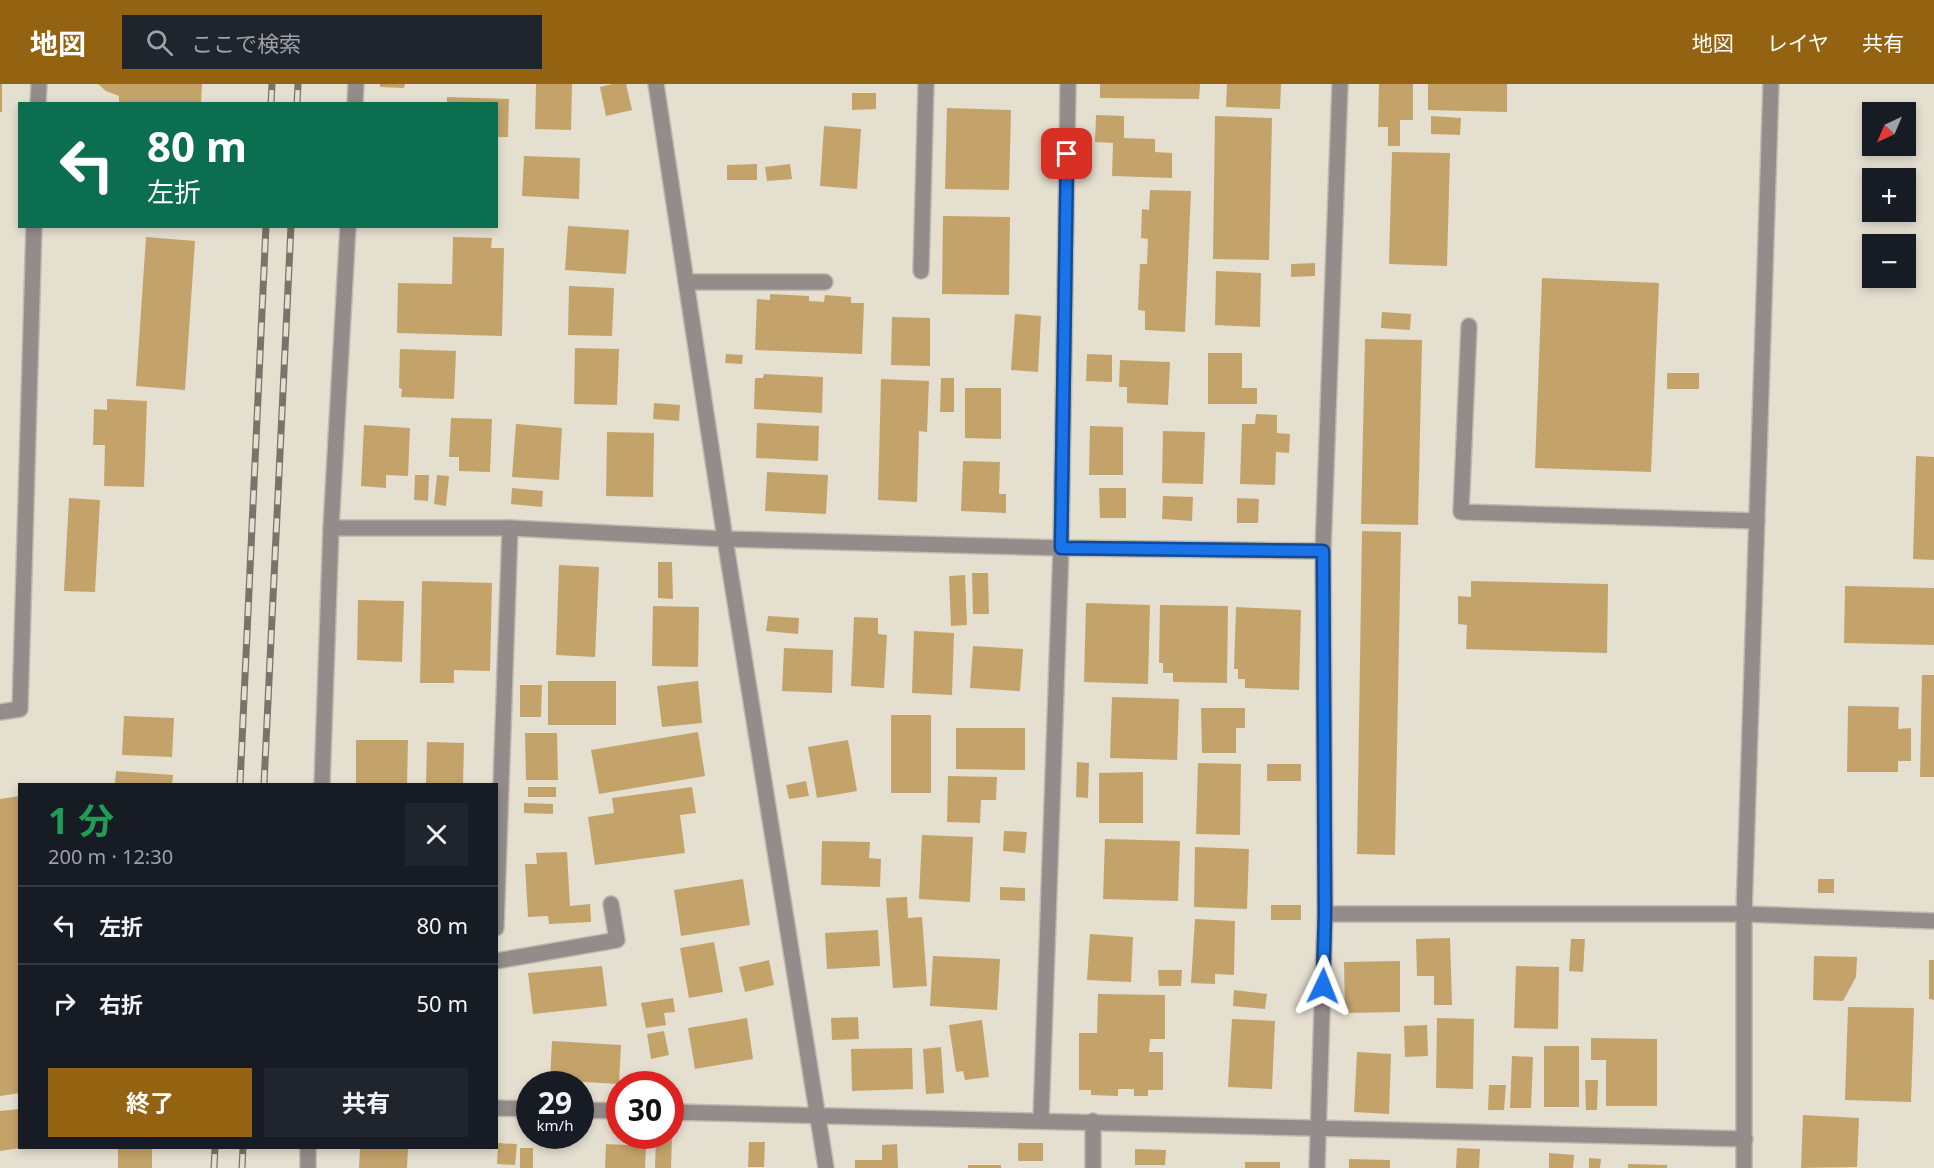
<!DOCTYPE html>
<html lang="ja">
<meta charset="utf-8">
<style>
body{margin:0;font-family:"Noto Sans","Noto Sans JP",sans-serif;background:#20242c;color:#f1f3f6;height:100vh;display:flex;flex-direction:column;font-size:22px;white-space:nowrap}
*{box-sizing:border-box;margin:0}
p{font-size:20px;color:#9ea1a6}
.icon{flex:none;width:33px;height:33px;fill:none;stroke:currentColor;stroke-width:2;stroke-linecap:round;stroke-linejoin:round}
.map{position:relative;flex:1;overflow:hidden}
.sheet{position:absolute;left:18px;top:699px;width:480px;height:366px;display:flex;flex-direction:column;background:#171b24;border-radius:0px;box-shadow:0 3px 9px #0003}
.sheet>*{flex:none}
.top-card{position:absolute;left:18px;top:18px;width:480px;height:126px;border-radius:0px;box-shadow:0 3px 9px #0003;background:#0b6e4f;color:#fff;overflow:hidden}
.needle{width:39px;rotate:224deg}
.buttons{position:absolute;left:1862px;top:18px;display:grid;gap:12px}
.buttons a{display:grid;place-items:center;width:54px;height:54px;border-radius:0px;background:#171b24;box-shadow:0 3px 9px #0003;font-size:30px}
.speed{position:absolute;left:516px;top:987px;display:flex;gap:12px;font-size:30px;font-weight:700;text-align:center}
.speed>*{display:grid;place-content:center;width:78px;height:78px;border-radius:50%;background:#171b24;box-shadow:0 3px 9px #0003;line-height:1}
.speed small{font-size:15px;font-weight:400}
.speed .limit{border:9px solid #d22;background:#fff;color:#111}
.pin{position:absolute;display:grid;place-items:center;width:51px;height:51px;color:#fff;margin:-26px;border-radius:12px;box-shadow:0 3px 9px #0006}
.me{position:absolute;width:66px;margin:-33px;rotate:2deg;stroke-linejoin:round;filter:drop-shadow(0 0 4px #0008)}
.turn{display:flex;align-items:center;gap:21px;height:126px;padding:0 30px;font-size:27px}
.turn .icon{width:78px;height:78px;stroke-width:2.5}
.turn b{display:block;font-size:42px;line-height:51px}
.round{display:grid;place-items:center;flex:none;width:63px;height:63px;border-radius:0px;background:#20242c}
.summary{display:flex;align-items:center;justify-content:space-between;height:102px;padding:0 30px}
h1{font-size:36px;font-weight:700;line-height:45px;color:#1e9e55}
.action{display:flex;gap:12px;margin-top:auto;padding:12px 30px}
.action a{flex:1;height:69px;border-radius:0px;background:#936311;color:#fff;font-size:24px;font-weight:700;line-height:69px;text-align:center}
.action a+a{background:#20242c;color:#f1f3f6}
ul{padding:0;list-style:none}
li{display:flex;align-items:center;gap:18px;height:78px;padding:0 30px;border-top:2px solid #363941}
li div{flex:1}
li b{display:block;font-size:22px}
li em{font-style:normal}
header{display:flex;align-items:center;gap:36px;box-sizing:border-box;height:84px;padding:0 30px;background:#936311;color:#fff}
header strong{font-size:28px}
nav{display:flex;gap:33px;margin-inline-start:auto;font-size:21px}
.search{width:420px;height:54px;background:#20242c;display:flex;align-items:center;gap:15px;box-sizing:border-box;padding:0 21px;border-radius:0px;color:#9ea1a6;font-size:22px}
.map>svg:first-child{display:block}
</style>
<header>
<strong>地図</strong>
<div class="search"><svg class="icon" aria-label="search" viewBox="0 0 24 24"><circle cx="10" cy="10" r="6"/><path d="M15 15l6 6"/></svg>ここで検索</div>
<nav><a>地図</a><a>レイヤ</a><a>共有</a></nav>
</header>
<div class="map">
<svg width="1934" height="1084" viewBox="0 0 1934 1084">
<rect width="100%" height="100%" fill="#e5dfd0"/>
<!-- building -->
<g fill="#c4a36b">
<rect x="0" y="0" width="2" height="28"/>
<polygon points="98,0 202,0 201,20 119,20 119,12 106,7"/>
<polygon points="380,0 405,0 404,4 380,3"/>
<polygon points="536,0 572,0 571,46 535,45"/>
<polygon points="612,0 626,0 632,26 606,32 600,3"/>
<polygon points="1100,0 1200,0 1199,15 1100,14"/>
<polygon points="1227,0 1281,0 1280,25 1226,23"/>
<polygon points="1379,0 1413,0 1413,36 1400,36 1400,62 1388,62 1388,43 1378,43"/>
<polygon points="1428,0 1507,0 1507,28 1428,26"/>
<polygon points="852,9 876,9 876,25 852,26"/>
<polygon points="447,13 509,15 508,53 496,53 496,20 447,20"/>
<polygon points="947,24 1011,26 1009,106 945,105"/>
<polygon points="1096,31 1124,32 1124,54 1155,55 1155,68 1172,69 1172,94 1112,92 1113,59 1095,58"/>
<polygon points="1215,32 1272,34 1269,176 1213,175"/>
<polygon points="1431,32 1461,34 1460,51 1431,50"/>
<polygon points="824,42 861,45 857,105 820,102"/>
<polygon points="1392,68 1450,69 1447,182 1389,180"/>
<polygon points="524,72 580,74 579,115 522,112"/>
<polygon points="757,80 757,96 727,96 727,81"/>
<polygon points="790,80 792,95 767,97 765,83"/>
<polygon points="1150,106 1191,107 1185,248 1145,246 1145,227 1138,226 1140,180 1147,180 1148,155 1141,154 1142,125 1149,126"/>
<polygon points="943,132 1010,133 1009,211 942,210"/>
<polygon points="568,142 629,146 626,190 565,186"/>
<polygon points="146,153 195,157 185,306 136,302"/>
<polygon points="453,153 492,154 491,164 504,164 502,252 397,249 398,199 452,200"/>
<polygon points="1315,179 1315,192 1291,193 1291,180"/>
<polygon points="1216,187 1261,189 1260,243 1215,241"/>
<polygon points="1542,194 1659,199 1651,388 1535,384"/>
<polygon points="569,202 614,204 612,252 568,251"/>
<polygon points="770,210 809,212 809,217 824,218 825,211 851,213 851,219 864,219 862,270 755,266 757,215 770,216"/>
<polygon points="1382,228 1411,230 1410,246 1381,244"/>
<polygon points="1015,230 1041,232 1038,288 1011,286"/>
<polygon points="892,233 930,234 930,282 891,281"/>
<polygon points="1365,255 1422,256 1418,441 1361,440"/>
<polygon points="575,264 619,265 617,321 574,320"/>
<polygon points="400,265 456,267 454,315 401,313 402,305 399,304"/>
<polygon points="1208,269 1242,269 1242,304 1257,304 1257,320 1208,320"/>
<polygon points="726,270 743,271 742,280 725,279"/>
<polygon points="1087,270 1112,271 1112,298 1086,297"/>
<polygon points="1120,276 1170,278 1168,321 1127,319 1127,303 1119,303"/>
<rect x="1667" y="289" width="32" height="16"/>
<polygon points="764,290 823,293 822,329 754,325 755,294 763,294"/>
<polygon points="941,294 954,294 954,328 940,328"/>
<polygon points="881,295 929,297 927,348 919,347 917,418 878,416"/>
<polygon points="965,304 1001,304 1001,355 965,354"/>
<polygon points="107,315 147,317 144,403 104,402 105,361 93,361 94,325 107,326"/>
<polygon points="654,319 680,321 679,337 653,335"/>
<polygon points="1256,330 1277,331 1277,349 1290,350 1289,369 1276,368 1275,401 1240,400 1242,340 1255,340"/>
<polygon points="451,334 492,335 490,388 459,387 459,373 449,373"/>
<polygon points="757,339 819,342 818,377 756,374"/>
<polygon points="516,340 562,344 559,396 512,393"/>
<polygon points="364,341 410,344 408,392 386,391 386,404 361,402"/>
<polygon points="1090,342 1123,343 1123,391 1089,391"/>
<polygon points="1163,347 1205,348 1203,400 1162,399"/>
<polygon points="607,348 654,349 653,413 606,412"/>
<polygon points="1916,372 1934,373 1934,476 1913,475"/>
<polygon points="963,377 1000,378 999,410 1006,410 1006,429 961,427"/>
<polygon points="767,388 828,391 826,430 765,427"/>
<polygon points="415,391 429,391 428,417 414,416"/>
<polygon points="437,391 449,392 446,422 434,420"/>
<polygon points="512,404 543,407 542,423 511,420"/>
<polygon points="1099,404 1126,404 1126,434 1100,434"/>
<polygon points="1163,412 1193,413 1192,437 1162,435"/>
<polygon points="69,414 100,416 95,508 64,507"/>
<polygon points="1237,414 1259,415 1258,439 1237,439"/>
<polygon points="1362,447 1401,448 1395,771 1357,770"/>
<polygon points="658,478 672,478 673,515 658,514"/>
<polygon points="559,481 599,483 595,573 556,571"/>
<polygon points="972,489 988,489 989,530 973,530"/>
<polygon points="965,491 967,541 951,542 949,492"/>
<polygon points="422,497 492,499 490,587 454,586 454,599 420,599"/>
<polygon points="1471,497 1608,500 1607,569 1466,565 1467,541 1458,540 1458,512 1471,513"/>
<polygon points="1845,502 1934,504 1934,561 1844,559"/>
<polygon points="358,516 404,517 402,578 357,576"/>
<polygon points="1086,519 1150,521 1148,600 1084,598"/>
<polygon points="1160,521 1228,522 1227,599 1173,598 1173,589 1163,589 1163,579 1159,579"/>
<polygon points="653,522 699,523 698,583 652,582"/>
<polygon points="1236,523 1301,526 1299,606 1245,604 1245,595 1238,595 1238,585 1234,585"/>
<polygon points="768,532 799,534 798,550 766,547"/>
<polygon points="854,533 878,534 878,550 887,551 884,604 851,602"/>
<polygon points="914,547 954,549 952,611 912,609"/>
<polygon points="973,562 1023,565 1020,607 970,604"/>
<polygon points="784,564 833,566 832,609 782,607"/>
<polygon points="1922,591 1934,591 1934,693 1920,693"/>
<rect x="548" y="597" width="68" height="44"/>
<polygon points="698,597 702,639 662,643 657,602"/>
<polygon points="520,601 542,601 541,633 520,633"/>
<polygon points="1112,613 1179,615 1177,676 1110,674"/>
<polygon points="1848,622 1899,623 1898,645 1911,644 1911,677 1898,677 1898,688 1847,688"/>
<polygon points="1201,624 1245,624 1245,644 1236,644 1236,669 1202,669"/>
<rect x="891" y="631" width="40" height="78"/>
<polygon points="124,632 174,634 172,673 122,671"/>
<polygon points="956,644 1025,644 1025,686 956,685"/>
<polygon points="698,648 705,692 599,710 591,666"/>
<polygon points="525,649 557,649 558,696 526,696"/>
<polygon points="356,656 408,656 407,700 356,700"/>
<polygon points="848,656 857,707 817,714 808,663"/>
<polygon points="427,658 464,659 463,700 426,700"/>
<polygon points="1077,678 1089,679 1088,714 1076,713"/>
<polygon points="1198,679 1241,680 1240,751 1196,750"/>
<rect x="1267" y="680" width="34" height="17"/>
<polygon points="116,687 173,691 172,700 115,700"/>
<polygon points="1143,688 1143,739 1099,739 1099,689"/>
<polygon points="948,692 997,693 996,716 981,716 980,739 947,738"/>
<polygon points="806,697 809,712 789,715 786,701"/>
<rect x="528" y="703" width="28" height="10"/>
<polygon points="692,703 696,729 680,731 685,769 595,781 588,733 614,729 612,714"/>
<polygon points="20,712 20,1009 0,1012 0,715"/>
<polygon points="524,719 553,720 553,730 524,729"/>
<polygon points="1004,747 1027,748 1025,769 1003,767"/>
<polygon points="922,751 973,753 970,818 919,815"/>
<polygon points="1105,755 1180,757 1178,817 1103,815"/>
<polygon points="822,757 870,758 869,774 881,775 880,803 821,801"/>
<polygon points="1195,763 1249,765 1247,825 1194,823"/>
<polygon points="567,768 570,822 590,820 591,838 549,840 548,832 528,833 525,780 537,780 536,769"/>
<polygon points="743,795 750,841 681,852 674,806"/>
<rect x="1818" y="795" width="16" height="14"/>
<polygon points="1000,803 1025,804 1025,817 1000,816"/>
<polygon points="907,813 908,834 922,833 927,902 893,904 886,814"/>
<rect x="1271" y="821" width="30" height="15"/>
<polygon points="1195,835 1235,837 1234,891 1215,890 1215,900 1191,899"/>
<polygon points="878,846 880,882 827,885 825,849"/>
<polygon points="1090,850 1133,853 1131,898 1087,896"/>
<polygon points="1450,854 1452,921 1434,921 1434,892 1417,892 1416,855"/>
<polygon points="1571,855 1585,855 1583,888 1569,887"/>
<polygon points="714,858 723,908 689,914 680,864"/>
<polygon points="933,872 1000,875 997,926 930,922"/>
<polygon points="1814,872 1857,873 1856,893 1843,917 1813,916"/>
<polygon points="769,876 774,901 745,908 739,883"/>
<polygon points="1929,876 1934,876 1934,916 1929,915"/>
<polygon points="1400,877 1400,928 1345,929 1344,878"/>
<polygon points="602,882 607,922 533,930 528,889"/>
<polygon points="1516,882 1559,883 1558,945 1514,944"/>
<polygon points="1158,886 1182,886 1181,902 1159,902"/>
<polygon points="1234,906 1267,910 1265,925 1233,922"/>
<polygon points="1098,910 1165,911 1165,955 1150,955 1149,968 1163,968 1163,1006 1148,1006 1148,1012 1134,1012 1134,1005 1118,1005 1118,1012 1091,1011 1091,1006 1079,1006 1079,949 1097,949"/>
<polygon points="673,914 675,928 664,929 666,941 646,944 641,919"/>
<polygon points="1848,923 1914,924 1911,1018 1845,1016"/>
<polygon points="858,933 859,955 832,956 831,934"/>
<polygon points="747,934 753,975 695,985 688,944"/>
<polygon points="1437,934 1474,935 1473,1005 1436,1004"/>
<polygon points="1232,935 1275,937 1272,1005 1228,1003"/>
<polygon points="982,936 989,993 965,996 963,987 956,988 949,941"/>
<polygon points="1427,941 1428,972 1405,973 1404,942"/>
<polygon points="664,947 669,971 651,975 647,950"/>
<polygon points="1591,954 1657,955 1657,1022 1606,1022 1606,976 1591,976"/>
<polygon points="552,957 621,961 619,1000 550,996"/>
<rect x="1544" y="962" width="35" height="61"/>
<polygon points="941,963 944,1009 926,1010 923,965"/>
<polygon points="912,964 913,1005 852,1007 851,965"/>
<polygon points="1357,968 1391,970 1389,1030 1354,1028"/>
<polygon points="1512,972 1533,973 1531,1024 1510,1024"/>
<polygon points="1585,996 1598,996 1597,1026 1586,1026"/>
<polygon points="1489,1001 1506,1001 1504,1026 1488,1026"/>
<polygon points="20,1025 20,1064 0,1067 0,1027"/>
<polygon points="1803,1031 1859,1034 1857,1083 1801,1084"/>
<polygon points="656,1052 672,1052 671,1084 655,1084"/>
<polygon points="749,1058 765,1058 764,1083 748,1083"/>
<polygon points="498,1059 517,1060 515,1081 497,1080"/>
<rect x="1018" y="1059" width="25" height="18"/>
<polygon points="606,1060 646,1062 645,1084 605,1084"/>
<polygon points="897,1060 898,1084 855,1084 855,1076 882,1076 882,1061"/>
<rect x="118" y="1064" width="34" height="20"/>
<polygon points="360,1064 408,1064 407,1084 359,1084"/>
<rect x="520" y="1064" width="13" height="20"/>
<polygon points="1457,1064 1480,1065 1479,1084 1456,1084"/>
<polygon points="1135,1065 1166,1066 1165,1081 1135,1081"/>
<polygon points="1549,1069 1574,1071 1573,1084 1549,1084"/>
<polygon points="1589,1074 1601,1075 1600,1084 1589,1084"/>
<polygon points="1349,1075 1390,1076 1390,1084 1349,1084"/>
<rect x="1245" y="1078" width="35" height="6"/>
<polygon points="1628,1080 1667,1081 1667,1084 1628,1084"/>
<rect x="968" y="1081" width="33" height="3"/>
</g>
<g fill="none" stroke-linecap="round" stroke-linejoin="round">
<defs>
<g id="service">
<polyline points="921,187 926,0"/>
<polyline points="686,198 825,198"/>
<polyline points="1469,242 1461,428 1757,437"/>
<polyline points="496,877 617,856 611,820"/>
<polyline points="1093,1037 1093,1084"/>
</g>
<g id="minor">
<polyline points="38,20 39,0"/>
<polyline points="355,20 356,0"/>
<polyline points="331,444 510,444 725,455 1061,464 1323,467"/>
<polyline points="0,628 20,625 34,142"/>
<polyline points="322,700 331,444 348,142"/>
<polyline points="1325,830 1744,830 1934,837"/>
<polyline points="496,844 510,444"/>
<polyline points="496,1024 530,1025"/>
<polyline points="580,1026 620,1027"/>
<polyline points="670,1028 1745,1055"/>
<polyline points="1041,1035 1061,464 1068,0"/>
<polyline points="308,1084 308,1064"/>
<polyline points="1317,1084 1325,830 1323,467 1340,0"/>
</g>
<g id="tertiary">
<polyline points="656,0 725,455 826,1084"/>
<polyline points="1744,1084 1744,830 1771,0"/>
</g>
</defs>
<!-- service casing -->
<use href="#service" stroke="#c0bbae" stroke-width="18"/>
<!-- minor casing -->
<use href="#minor" stroke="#c0bbae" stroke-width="18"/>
<!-- tertiary casing -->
<use href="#tertiary" stroke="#c0bbae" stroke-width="18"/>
<!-- service -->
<use href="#service" stroke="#938c8a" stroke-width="15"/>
<!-- minor -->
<use href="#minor" stroke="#938c8a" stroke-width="15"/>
<!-- tertiary -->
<use href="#tertiary" stroke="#938c8a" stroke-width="15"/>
<defs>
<g id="rail">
<polyline points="271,20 272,0"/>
<polyline points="297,20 298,0"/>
<polyline points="240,700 266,142"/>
<polyline points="264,700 291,142"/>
<polyline points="214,1084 215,1064"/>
<polyline points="242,1084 243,1064"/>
</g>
</defs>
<!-- rail casing -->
<use href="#rail" stroke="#78746a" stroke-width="7"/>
<!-- rail -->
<use href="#rail" stroke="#e5dfd0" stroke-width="4.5" stroke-dasharray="14" stroke-linecap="butt"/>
</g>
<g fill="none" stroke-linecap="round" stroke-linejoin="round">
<defs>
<polyline id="route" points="1067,70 1061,464 1323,467 1325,830 1323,902"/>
</defs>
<!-- route casing -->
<use href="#route" stroke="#114b97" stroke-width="15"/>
<!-- route -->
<use href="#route" stroke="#1a73e8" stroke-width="10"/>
</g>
</svg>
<div class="buttons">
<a><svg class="needle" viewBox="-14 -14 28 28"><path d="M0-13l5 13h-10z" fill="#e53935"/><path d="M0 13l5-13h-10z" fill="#9ea1a6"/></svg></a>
<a>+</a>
<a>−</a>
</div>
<div class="speed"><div>29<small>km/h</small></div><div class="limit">30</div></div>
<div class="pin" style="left:1067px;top:70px;background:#d93025"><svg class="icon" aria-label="arrive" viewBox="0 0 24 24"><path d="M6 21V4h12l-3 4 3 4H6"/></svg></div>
<svg class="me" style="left:1323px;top:902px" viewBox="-20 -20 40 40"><path d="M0-17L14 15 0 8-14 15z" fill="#1a73e8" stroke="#fff" stroke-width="4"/></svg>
<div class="top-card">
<div class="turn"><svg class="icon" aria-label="left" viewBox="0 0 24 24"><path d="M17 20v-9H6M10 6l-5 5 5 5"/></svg><div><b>80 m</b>左折</div></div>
</div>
<section class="sheet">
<div class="summary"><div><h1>1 分</h1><p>200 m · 12:30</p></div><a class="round"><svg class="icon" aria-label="close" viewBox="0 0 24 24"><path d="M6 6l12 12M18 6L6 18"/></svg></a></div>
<ul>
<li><svg class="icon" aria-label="left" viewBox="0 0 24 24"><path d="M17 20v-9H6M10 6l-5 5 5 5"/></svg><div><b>左折</b></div><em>80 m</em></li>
<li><svg class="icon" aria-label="right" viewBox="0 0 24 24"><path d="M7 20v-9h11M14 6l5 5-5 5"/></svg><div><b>右折</b></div><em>50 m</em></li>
</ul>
<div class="action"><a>終了</a><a>共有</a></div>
</section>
</div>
